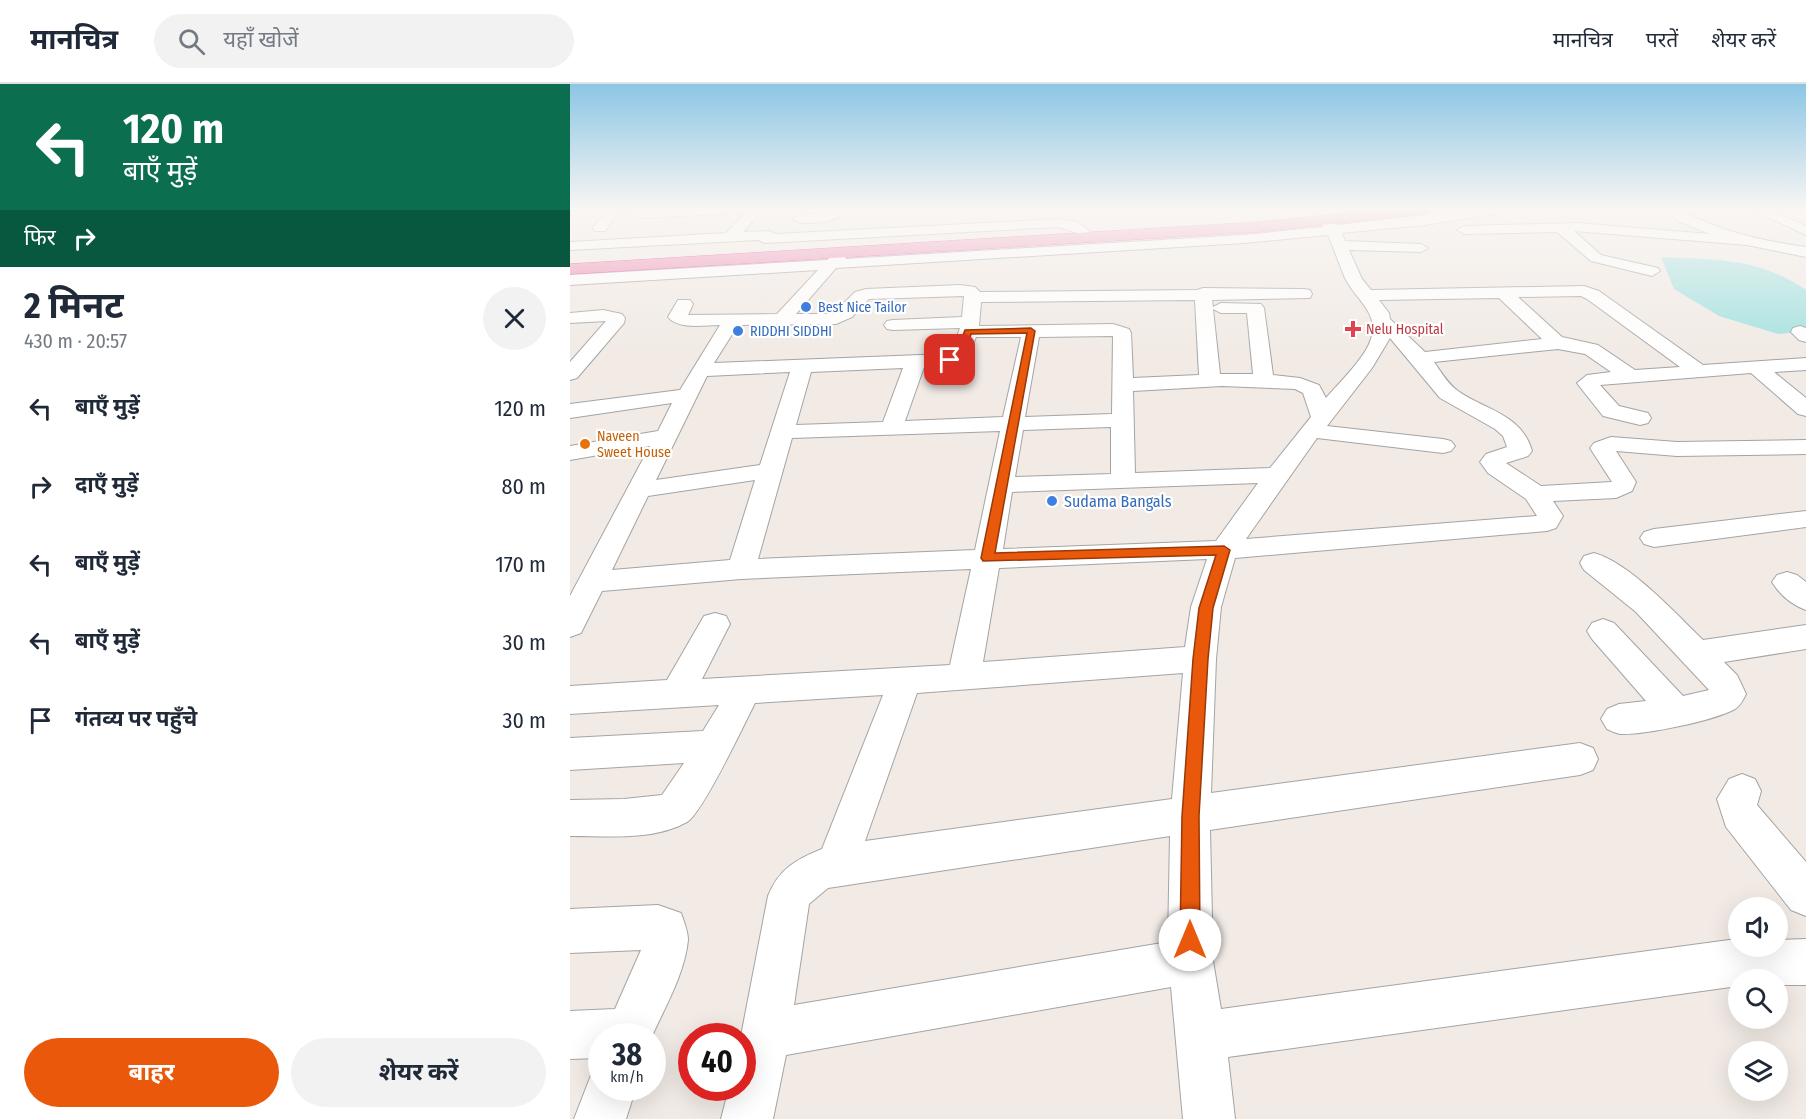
<!DOCTYPE html>
<html lang="hi">
<meta charset="utf-8">
<style>
body{margin:0;font-family:"Fira Sans Condensed","Noto Sans Devanagari",sans-serif;background:#f2f2f3;color:#1f2937;height:100vh;display:flex;flex-direction:column;font-size:22px;white-space:nowrap}
*{box-sizing:border-box;margin:0}
p{font-size:20px;color:#747a83}
.icon{flex:none;width:33px;height:33px;fill:none;stroke:currentColor;stroke-width:2;stroke-linecap:round;stroke-linejoin:round}
.map{position:relative;flex:1;overflow:hidden}
.sheet{display:flex;flex-direction:column;background:#fff;width:570px}
.sheet>*{flex:none}
.top-card{background:#0b6e4f;color:#fff;overflow:hidden}
.fabs{position:absolute;left:1158px;top:813px;display:grid;gap:12px}
.fabs a{display:grid;place-items:center;width:60px;height:60px;border-radius:50%;background:#fff;box-shadow:0 6px 24px #0002;font-size:30px}
.speed{position:absolute;left:18px;top:939px;display:flex;gap:12px;font-size:30px;font-weight:700;text-align:center}
.speed>*{display:grid;place-content:center;width:78px;height:78px;border-radius:50%;background:#fff;box-shadow:0 6px 24px #0002;line-height:1}
.speed small{font-size:15px;font-weight:400}
.speed .limit{border:9px solid #d22;background:#fff;color:#111}
.pin{position:absolute;display:grid;place-items:center;width:51px;height:51px;color:#fff;margin:-26px;border-radius:12px;box-shadow:0 3px 9px #0006}
.me{position:absolute;width:66px;margin:-33px;rotate:0deg;stroke-linejoin:round;filter:drop-shadow(0 0 4px #0008)}
.turn{display:flex;align-items:center;gap:21px;height:126px;padding:0 24px;font-size:27px}
.turn .icon{width:78px;height:78px;stroke-width:2.5}
.turn b{display:block;font-size:42px;line-height:51px}
.then{display:flex;align-items:center;height:57px;padding:0 24px;background:#0003;gap:12px;font-size:22px}
.round{display:grid;place-items:center;flex:none;width:63px;height:63px;border-radius:32px;background:#f2f2f3}
.summary{display:flex;align-items:center;justify-content:space-between;height:102px;padding:0 24px}
h1{font-size:36px;font-weight:700;line-height:45px}
.action{display:flex;gap:12px;margin-top:auto;padding:12px 24px}
.action a{flex:1;height:69px;border-radius:36px;background:#ea580c;color:#fff;font-size:24px;font-weight:700;line-height:69px;text-align:center}
.action a+a{background:#f2f2f3;color:#1f2937}
ul{padding:0;list-style:none}
li{display:flex;align-items:center;gap:18px;height:78px;padding:0 24px}
li div{flex:1}
li b{display:block;font-size:22px}
li em{font-style:normal}
header{display:flex;align-items:center;gap:36px;box-sizing:border-box;height:84px;padding:0 30px;background:#fff;border-bottom:2px solid #e0e1e3}
header strong{font-size:28px}
nav{display:flex;gap:33px;margin-inline-start:auto;font-size:21px}
.search{width:420px;height:54px;background:#f2f2f3;display:flex;align-items:center;gap:15px;box-sizing:border-box;padding:0 21px;border-radius:33px;color:#747a83;font-size:22px}
main{display:flex;flex:1;min-height:0}
.map>svg:first-child{display:block}
</style>
<header>
<strong>मानचित्र</strong>
<div class="search"><svg class="icon" aria-label="search" viewBox="0 0 24 24"><circle cx="10" cy="10" r="6"/><path d="M15 15l6 6"/></svg>यहाँ खोजें</div>
<nav><a>मानचित्र</a><a>परतें</a><a>शेयर करें</a></nav>
</header>
<main>
<section class="sheet">
<div class="top-card">
<div class="turn"><svg class="icon" aria-label="left" viewBox="0 0 24 24"><path d="M17 20v-9H6M10 6l-5 5 5 5"/></svg><div><b>120 m</b>बाएँ मुड़ें</div></div>
<div class="then">फिर<svg class="icon" aria-label="right" viewBox="0 0 24 24"><path d="M7 20v-9h11M14 6l5 5-5 5"/></svg></div>
</div>
<div class="summary"><div><h1>2 मिनट</h1><p>430 m · 20:57</p></div><a class="round"><svg class="icon" aria-label="close" viewBox="0 0 24 24"><path d="M6 6l12 12M18 6L6 18"/></svg></a></div>
<ul>
<li><svg class="icon" aria-label="left" viewBox="0 0 24 24"><path d="M17 20v-9H6M10 6l-5 5 5 5"/></svg><div><b>बाएँ मुड़ें</b></div><em>120 m</em></li>
<li><svg class="icon" aria-label="right" viewBox="0 0 24 24"><path d="M7 20v-9h11M14 6l5 5-5 5"/></svg><div><b>दाएँ मुड़ें</b></div><em>80 m</em></li>
<li><svg class="icon" aria-label="left" viewBox="0 0 24 24"><path d="M17 20v-9H6M10 6l-5 5 5 5"/></svg><div><b>बाएँ मुड़ें</b></div><em>170 m</em></li>
<li><svg class="icon" aria-label="left" viewBox="0 0 24 24"><path d="M17 20v-9H6M10 6l-5 5 5 5"/></svg><div><b>बाएँ मुड़ें</b></div><em>30 m</em></li>
<li><svg class="icon" aria-label="arrive" viewBox="0 0 24 24"><path d="M6 21V4h12l-3 4 3 4H6"/></svg><div><b>गंतव्य पर पहुँचे</b></div><em>30 m</em></li>
</ul>
<div class="action"><a>बाहर</a><a>शेयर करें</a></div>
</section>
<div class="map">
<svg width="1236" height="1035" viewBox="0 0 1236 1035">
<rect width="100%" height="100%" fill="#f1eae5"/>
<!-- water -->
<path fill="#a3e1e0" d="M 1091,173 C 1146,176 1188,173 1236,206 L 1236,247 L 1208,250 L 1149,232 L 1104,205 Z"/>
<g fill="none" stroke-linecap="round" stroke-linejoin="round">
<defs>
<g id="minor">
<polygon points="37,126 50,126 35,147 25,147 23,144"/>
<polygon points="67,126 159,126 153,130 68,134 61,130"/>
<polygon points="178,126 192,126 173,148 199,147 206,150 489,135 507,138 520,147 513,151 489,143 195,159 188,156 0,166 0,158 156,149"/>
<path d="M 249,126 L 273,126 L 275,129 C 266,138 231,143 222,135 L 229,131 L 253,129 Z"/>
<path d="M 897,126 L 930,126 L 924,130 L 855,141 L 772,149 L 775,157 L 851,160 L 858,164 L 851,168 L 779,166 L 792,195 L 801,206 L 1014,202 L 1029,207 L 1133,281 L 1236,274 L 1236,286 L 1204,288 L 1236,314 L 1236,332 L 1228,330 L 1181,289 L 1030,301 L 1049,322 L 1078,329 L 1081,334 L 1078,339 L 1070,341 L 1033,332 L 1010,303 L 1007,299 L 1017,291 L 1041,288 L 1015,270 L 988,265 L 864,278 C 871,288 878,300 888,307 C 915,326 952,330 962,367 L 958,372 L 936,379 L 971,402 L 1042,398 L 1020,364 L 1024,359 L 1041,353 L 1107,358 L 1236,356 L 1236,370 L 1107,372 L 1046,367 L 1066,398 L 1062,407 L 1046,414 L 983,417 L 993,432 L 986,444 L 977,447 L 665,474 L 651,523 L 646,575 L 641,709 L 1010,659 L 1023,664 L 1028,675 L 1023,686 L 1010,691 L 640,746 L 643,877 L 651,925 L 1159,856 L 1168,856 L 1168,862 L 1208,862 L 1208,856 L 1236,855 L 1236,901 L 1208,901 L 1208,896 L 1168,896 L 1168,902 L 658,973 L 665,1035 L 613,1035 L 601,903 L 216,971 L 203,1035 L 151,1035 L 159,1004 L 172,1004 L 171,952 L 198,812 C 209,785 225,776 252,765 L 313,611 L 185,619 C 175,639 132,730 117,738 C 83,757 38,752 0,752 L 0,716 L 54,715 L 92,711 L 114,679 L 0,686 L 0,654 L 133,647 L 149,621 L 0,630 L 0,602 L 97,596 L 134,532 L 145,529 L 156,532 L 160,540 L 132,595 L 380,581 L 401,485 L 171,495 L 32,507 L 11,549 L 0,553 L 0,512 L 80,362 L 0,376 L 0,362 L 88,347 L 102,319 L 0,334 L 0,320 L 110,306 L 150,241 C 135,241 108,246 98,233 L 108,216 L 120,216 L 123,220 L 118,231 L 207,230 L 248,186 L 0,201 L 0,191 L 257,176 L 265,168 L 270,166 L 278,171 L 275,175 L 674,151 L 753,143 L 749,138 L 756,134 L 767,141 ZM 758,151 C 764,165 769,180 775,194 C 785,215 810,229 801,255 C 795,274 769,299 756,314 L 749,301 L 730,294 L 703,291 L 694,224 L 691,220 L 651,219 L 643,223 L 642,216 L 740,214 L 742,210 L 740,206 L 734,205 L 633,204 L 627,206 L 410,208 L 405,203 L 390,201 L 296,205 L 285,208 L 263,230 L 226,230 L 266,184 L 674,159 ZM 394,212 L 392,233 L 323,236 L 317,237 L 314,241 L 317,245 L 323,246 L 390,244 L 382,267 L 376,270 L 144,279 L 168,241 L 266,240 L 282,233 L 299,215 ZM 1011,212 L 1017,215 L 1110,283 L 1065,286 L 1028,261 L 992,253 L 948,213 ZM 929,214 L 972,255 L 855,268 L 820,235 L 819,229 L 809,216 ZM 625,216 L 629,291 L 563,294 L 561,249 L 559,245 L 543,240 L 409,242 L 411,218 ZM 643,225 L 651,229 L 677,229 L 683,290 L 650,290 ZM 543,252 L 542,330 L 455,333 L 469,253 ZM 406,253 L 451,253 L 433,333 L 335,337 L 354,283 L 380,282 L 398,274 ZM 820,254 L 870,314 L 925,345 L 933,352 L 937,363 L 916,370 L 910,378 L 918,389 L 956,415 L 967,432 L 676,455 L 747,354 L 873,369 L 881,367 L 885,362 L 881,357 L 873,355 L 757,342 L 802,284 ZM 333,284 L 313,338 L 226,341 L 241,288 ZM 220,288 L 190,381 L 86,396 L 137,292 ZM 652,302 L 725,305 L 733,309 L 741,333 L 700,384 L 565,389 L 563,307 ZM 541,343 L 541,390 L 445,393 L 453,346 ZM 430,347 L 405,466 L 188,475 L 222,354 ZM 185,396 L 160,476 L 42,486 L 78,412 ZM 688,399 L 646,457 L 433,465 L 442,408 ZM 637,475 L 621,523 L 615,563 L 413,578 L 429,484 ZM 613,589 L 602,715 L 295,757 L 347,609 ZM 600,752 L 598,858 L 224,921 L 239,820 L 258,804 Z"/>
<path d="M 1093,126 C 1115,126 1133,138 1154,145 C 1181,154 1208,159 1236,163 L 1236,173 L 1177,161 L 1004,147 L 1031,171 L 1088,184 L 1090,187 L 1082,192 L 1021,177 L 987,148 L 894,150 L 887,146 L 894,142 L 1007,139 L 1140,150 L 1110,138 Z"/>
<polygon points="1183,126 1201,126 1236,142 1236,151"/>
<polygon points="33,226 52,230 55,234 54,239 7,294 0,296 0,278 36,237 0,239 0,229"/>
<polygon points="1230,242 1236,244 1236,258 1229,256 1221,248 1223,244"/>
<polygon points="1236,427 1236,443 1084,463 1074,460 1070,454 1074,448 1084,445"/>
<path d="M 1024,469 C 1060,479 1106,530 1133,556 L 1236,541 L 1236,565 L 1154,578 L 1167,591 L 1176,610 C 1173,616 1171,621 1165,625 C 1143,637 1075,651 1050,650 C 1046,649 1041,647 1037,645 L 1031,635 L 1037,625 L 1049,620 L 1076,617 L 1022,555 L 1017,547 L 1022,539 L 1033,535 L 1044,539 L 1113,612 L 1139,606 L 1066,528 L 1014,486 L 1010,479 L 1014,472 Z"/>
<path d="M 1217,488 L 1227,491 L 1236,498 L 1236,526 C 1222,521 1210,511 1202,498 L 1207,491 Z"/>
<polygon points="1172,690 1185,695 1191,707 1187,721 1236,778 1236,832 1221,826 1156,743 1147,715 1159,695"/>
<path d="M 88,821 L 111,829 C 114,838 118,847 118,856 C 115,889 95,923 82,952 L 32,952 L 32,974 L 0,975 L 0,927 L 45,925 L 71,866 L 0,869 L 0,825 Z"/>
<polygon points="32,983 32,1004 66,1004 56,1035 4,1035 23,986"/>
</g>
<polygon id="highway" points="808,126 861,126 854,130 688,148 0,190 0,180 688,138"/>
</defs>
<!-- minor casing -->
<use href="#minor" stroke="#a4a4a4" stroke-width="2"/>
<!-- highway casing -->
<use href="#highway" stroke="#e71b92" stroke-width="1"/>
<!-- minor -->
<use href="#minor" fill="#fff" fill-rule="evenodd"/>
<!-- highway -->
<use href="#highway" fill="#ed89b3" fill-rule="evenodd"/>
</g>
<!-- sky -->
<linearGradient id="sky" x2="0" y2="1"><stop stop-color="#8cc6e5"/><stop offset="0.46" stop-color="#f9f6f3"/><stop offset="1" stop-color="#f9f6f3" stop-opacity="0"/></linearGradient>
<rect width="1236" height="271" fill="url(#sky)"/>
<!-- route -->
<polygon fill="#ea580c" stroke="#983908" stroke-width="1.5" points="461,244 465,247 425,469 654,462 660,466 643,524 638,575 629,732 630,856 627,863 620,866 612,863 610,856 612,732 623,575 629,524 646,471 413,477 411,474 457,249 401,250 395,270 383,278 375,276 387,268 395,246"/>
<!-- markers -->
<g fill="#3f7fe0" stroke="#fff" stroke-width="2">
<circle cx="236" cy="223" r="6"/>
<circle cx="168" cy="247" r="6"/>
<circle cx="482" cy="417" r="6"/>
</g>
<path fill="#e0444e" stroke="#fff" stroke-width="2" d="M780 236h6v6h6v6h-6v6h-6v-6h-6v-6h6z"/>
<circle fill="#e8710a" stroke="#fff" stroke-width="2" cx="15" cy="360" r="6"/>
<g text-anchor="middle" stroke-width="4.5" stroke-linejoin="round" paint-order="stroke">
<!-- far-shop labels -->
<g font-size="14" fill="#366cbe" stroke="#fff" text-anchor="start">
<text x="248" y="228">Best Nice Tailor</text>
<text x="180" y="252">RIDDHI SIDDHI</text>
</g>
<!-- far-health labels -->
<g font-size="14" fill="#be3a42" stroke="#fff" text-anchor="start">
<text x="796" y="250">Nelu Hospital</text>
</g>
<!-- far-food labels -->
<g font-size="14" fill="#c56008" stroke="#fff" text-anchor="start">
<text x="27" y="357">Naveen<tspan x="27" dy="16">Sweet House</tspan></text>
</g>
<!-- shop labels -->
<g font-size="16" fill="#366cbe" stroke="#fff" text-anchor="start">
<text x="494" y="423">Sudama Bangals</text>
</g>
</g>
</svg>
<div class="fabs">
<a><svg class="icon" aria-label="sound" viewBox="0 0 24 24"><path d="M4 9h4l5-4v14l-5-4H4zM17 9q2 3 0 6"/></svg></a>
<a><svg class="icon" aria-label="search" viewBox="0 0 24 24"><circle cx="10" cy="10" r="6"/><path d="M15 15l6 6"/></svg></a>
<a><svg class="icon" aria-label="layers" viewBox="0 0 24 24"><path d="M12 4l9 5-9 5-9-5zM3 14l9 5 9-5"/></svg></a>
</div>
<div class="speed"><div>38<small>km/h</small></div><div class="limit">40</div></div>
<div class="pin" style="left:380px;top:276px;background:#d93025"><svg class="icon" aria-label="arrive" viewBox="0 0 24 24"><path d="M6 21V4h12l-3 4 3 4H6"/></svg></div>
<svg class="me" style="left:620px;top:856px" viewBox="-20 -20 40 40"><circle r="19" fill="#fff"/><path d="M0-13L10 11 0 6-10 11z" fill="#ea580c"/></svg>
</div>
</main>
